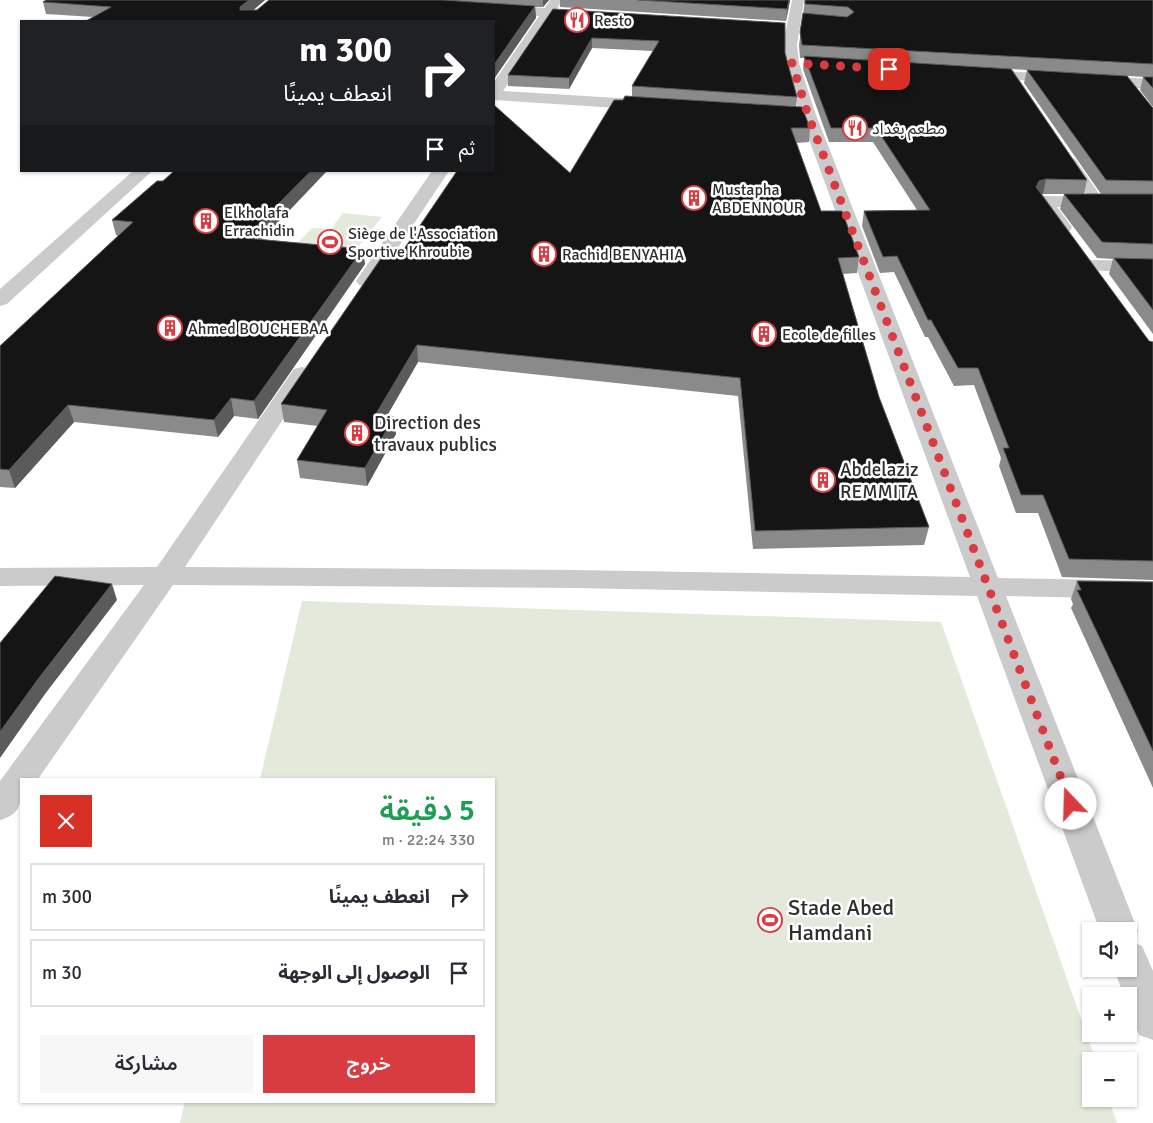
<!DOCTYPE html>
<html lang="ar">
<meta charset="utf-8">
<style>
body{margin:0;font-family:Signika,"Noto Sans Arabic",sans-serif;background:#f7f7f7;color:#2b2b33;direction:rtl;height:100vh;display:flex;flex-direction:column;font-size:19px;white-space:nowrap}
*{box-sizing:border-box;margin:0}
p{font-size:16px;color:#7c7c81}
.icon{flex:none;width:28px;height:28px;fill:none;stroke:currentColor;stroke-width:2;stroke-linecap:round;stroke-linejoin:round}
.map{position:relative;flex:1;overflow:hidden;direction:ltr}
.drawer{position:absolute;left:20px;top:778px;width:475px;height:325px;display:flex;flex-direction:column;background:#fff;border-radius:0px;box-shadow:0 1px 4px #0004;direction:rtl}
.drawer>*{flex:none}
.banner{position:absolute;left:20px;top:20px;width:475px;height:152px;border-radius:0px;box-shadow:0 1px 4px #0004;direction:rtl;background:#202124;color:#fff;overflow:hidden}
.controls{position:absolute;left:1082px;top:922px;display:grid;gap:10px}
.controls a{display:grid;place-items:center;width:55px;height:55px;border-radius:0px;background:#fff;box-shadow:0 1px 4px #0004;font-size:25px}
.pin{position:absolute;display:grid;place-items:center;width:42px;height:42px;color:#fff;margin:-21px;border-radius:10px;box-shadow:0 2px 8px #0006}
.me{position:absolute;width:55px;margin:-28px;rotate:339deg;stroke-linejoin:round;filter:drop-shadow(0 0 4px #0008)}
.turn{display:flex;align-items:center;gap:18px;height:105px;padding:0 20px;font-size:22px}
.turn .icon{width:65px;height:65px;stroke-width:2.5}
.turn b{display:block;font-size:35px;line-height:42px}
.then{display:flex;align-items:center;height:48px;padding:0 20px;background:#0003;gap:10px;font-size:19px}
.round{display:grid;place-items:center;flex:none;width:52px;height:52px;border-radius:0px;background:#f7f7f7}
.overview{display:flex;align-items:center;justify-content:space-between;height:85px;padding:0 20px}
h1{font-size:30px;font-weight:600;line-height:38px;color:#1e9e55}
.button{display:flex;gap:10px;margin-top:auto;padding:10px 20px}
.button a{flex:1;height:58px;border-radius:0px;background:#d83c41;color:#fff;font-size:20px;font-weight:600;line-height:58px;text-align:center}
.button a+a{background:#f7f7f7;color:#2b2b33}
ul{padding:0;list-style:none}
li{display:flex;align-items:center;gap:15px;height:68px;margin:0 10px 8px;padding:0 10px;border:2px solid #e1e1e2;border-radius:0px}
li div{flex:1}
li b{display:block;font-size:19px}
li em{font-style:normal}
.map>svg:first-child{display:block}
</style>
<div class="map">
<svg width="1153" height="1123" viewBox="0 0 1153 1123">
<rect width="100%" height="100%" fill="#fff"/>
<!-- green -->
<g fill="#e3eadc">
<polygon points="343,213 382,217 346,262 286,255 312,228 331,229"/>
<polygon points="302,601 941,622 1096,1061 1091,1061 1091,1099 1109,1099 1117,1123 180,1123 185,1101 494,1101 494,779 260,779"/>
</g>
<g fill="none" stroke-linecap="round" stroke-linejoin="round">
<!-- service -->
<polygon fill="#cbcbcb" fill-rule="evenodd" points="1071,158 1075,159 1104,201 1102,204 1097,205 1090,201 1065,162"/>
<!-- pedestrian -->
<polygon fill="#cbcbcb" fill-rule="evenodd" points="981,70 1153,79 1153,89 976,77 974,74 976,71"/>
<!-- minor -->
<g fill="#cbcbcb" fill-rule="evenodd">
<polygon points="550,0 562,0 557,9 588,11 595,15 588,19 552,17 503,91 649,100 655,102 657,105 655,108 649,110 494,100 494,82 539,16 498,13 491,9 498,5 545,8"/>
<path d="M 792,0 L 804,0 L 797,45 L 799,63 L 816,115 L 998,578 L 1153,581 L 1153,599 L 1006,596 L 1138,931 L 1132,942 L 1142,946 L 1153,971 L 1153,1040 L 1139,1035 L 1129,1010 L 1129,996 L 1124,996 L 1114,969 L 1129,969 L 1129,931 L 1100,931 L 977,596 L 575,588 L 173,585 L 38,779 L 21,779 C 21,800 24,813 0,820 L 0,781 L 144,585 L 0,586 L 0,568 L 157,567 L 294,369 L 302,367 L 310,369 L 313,374 L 185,567 L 575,570 L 970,577 L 800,115 L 785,63 L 783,45 Z"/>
<polygon points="133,171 152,171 7,304 0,306 0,289"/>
<polygon points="432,171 449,171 373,285 366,287 359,285 356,281"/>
<polygon points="1043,196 1153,197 1153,207 1057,207 1072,227 1070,231 1063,233 1056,231 1034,201 1037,197"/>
<polygon points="1091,260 1153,261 1153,273 1084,270 1081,266 1084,262"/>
</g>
</g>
<!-- wall -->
<g fill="#8a8a8a" fill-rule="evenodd">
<polygon points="265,0 253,10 257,10 269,0 549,0 543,7 535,7 536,18 494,21 93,17 46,14 43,2"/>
<polygon points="560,0 790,0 786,21 560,7"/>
<path d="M 805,0 L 1153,0 L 1153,107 L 1140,90 L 1143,77 L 1146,77 L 1127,76 L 1152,107 L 1153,108 L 1153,334 L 1109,274 L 1113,259 L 1097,258 L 1060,209 L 1064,194 L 1042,194 L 1149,341 L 1153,342 L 1153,580 L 1062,577 L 1038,513 L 1016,513 L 999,466 L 1001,458 L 974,385 L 954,386 L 928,337 L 925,337 L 894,272 L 880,273 L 862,226 L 864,211 L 917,210 L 873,142 L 829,142 L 803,69 L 804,58 L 800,58 L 799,45 ZM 1012,69 L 1027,70 L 1024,83 L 1101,194 L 1084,194 L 1087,180 Z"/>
<polygon points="553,9 785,53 797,97 796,107 810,128 809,142 796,143 821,211 859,257 857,273 843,274 879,397 929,527 924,545 753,549 738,396 418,362 387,416 396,434 367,486 300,478 297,460 318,426 284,422 281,404 402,252 570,173 623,100 632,97 632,86 653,51 592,48 569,89 508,86 508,75"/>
<polygon points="163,181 262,240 365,264 258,419 234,416 218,437 74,422 15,488 0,487 0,346 118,236 116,235 112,220"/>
<polygon points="1077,581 1153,582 1153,788 1071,608 1073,604 1071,599"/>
</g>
<!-- shaded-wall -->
<g fill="#5b5b5b">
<polygon points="249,0 265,0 242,20 240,7"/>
<polygon points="543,0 549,0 543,7"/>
<polygon points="789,0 790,0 786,21 787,9"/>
<polygon points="535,6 536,18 494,79 494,65"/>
<polygon points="592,38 592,48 569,89 569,78"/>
<polygon points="311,171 327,171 248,254 245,238"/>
<polygon points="1046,179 1043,194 1036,196 1036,187 1039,181"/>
<polygon points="363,249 365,264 258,419 254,401"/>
<polygon points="417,345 418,362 378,431 376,414"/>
<polygon points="231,398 234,416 218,437 214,420"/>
<polygon points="68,405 74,422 15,488 9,470"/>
<polygon points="394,417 396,434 367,486 365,468"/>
<polygon points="112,584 117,600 45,694 0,758 0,732 39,678"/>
</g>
<!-- building -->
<g fill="#151515" stroke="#5b5b5b">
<polygon points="46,0 249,0 240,7 240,10 257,10 269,0 443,0 535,6 494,65 494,21 86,21 111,7 43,2"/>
<polygon points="638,0 789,0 787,9"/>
<polygon points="805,0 1153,0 1153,64 802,45 800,32 803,13 847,17 854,12 848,7 805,4"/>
<polygon points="553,9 785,23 785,53 797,97 632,86 659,41 592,38 569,78 508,75"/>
<polygon points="804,56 1011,69 1087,180 1046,179 1039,181 1036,187 1149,341 1153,342 1153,561 1069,559 1043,495 1021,495 1003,448 1009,448 978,368 958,368 931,320 928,320 897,256 883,257 864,211 930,210 876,128 831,128"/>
<polygon points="1027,70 1127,76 1152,107 1153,108 1153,181 1106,180"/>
<polygon points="1143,77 1153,77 1153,88"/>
<polygon points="625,96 802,107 810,128 791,128 821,211 842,211 859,257 838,258 879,397 929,527 755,531 740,378 417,345 376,414 394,417 365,468 297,460 327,410 281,404 386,251 402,252 457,171 494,171 494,105 570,173 614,100 623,100"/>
<polygon points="174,171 311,171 245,238 363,249 254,401 231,398 214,420 68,405 9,470 0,469 0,346 133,222 112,220 157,181 163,181"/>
<polygon points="1064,194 1153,194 1153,244 1102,242"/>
<polygon points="1114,258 1153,259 1153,310"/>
<polygon points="55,576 112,584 39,678 0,732 0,643"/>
<polygon points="1077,581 1153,582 1153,751 1077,590 1081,590"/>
</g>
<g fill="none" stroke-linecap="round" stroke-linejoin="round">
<!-- route -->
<polyline stroke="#d83c41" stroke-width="9" stroke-dasharray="0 16.2" points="889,69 792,63 808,115 1071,804"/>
</g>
<!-- icons -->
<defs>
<symbol id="restaurant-ring" viewBox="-11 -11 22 22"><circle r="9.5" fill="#fff" stroke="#d83c41" stroke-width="1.5"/><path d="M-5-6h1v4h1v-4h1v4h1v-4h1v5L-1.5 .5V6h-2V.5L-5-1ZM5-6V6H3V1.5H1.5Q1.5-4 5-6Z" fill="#d83c41"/></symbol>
<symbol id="building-ring" viewBox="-11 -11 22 22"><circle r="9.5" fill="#fff" stroke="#d83c41" stroke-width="1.5"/><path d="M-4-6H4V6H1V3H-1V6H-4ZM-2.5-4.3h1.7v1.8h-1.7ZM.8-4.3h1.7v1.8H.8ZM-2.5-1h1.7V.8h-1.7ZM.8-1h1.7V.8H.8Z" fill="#d83c41"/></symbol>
<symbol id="stadium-ring" viewBox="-11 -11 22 22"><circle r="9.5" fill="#fff" stroke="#d83c41" stroke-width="1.5"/><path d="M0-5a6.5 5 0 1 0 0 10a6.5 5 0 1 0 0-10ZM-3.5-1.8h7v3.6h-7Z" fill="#d83c41"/></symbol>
</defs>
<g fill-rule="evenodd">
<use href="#restaurant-ring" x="563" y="6" width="28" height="28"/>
<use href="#restaurant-ring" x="841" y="114" width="28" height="28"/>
<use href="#building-ring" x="680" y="184" width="28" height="28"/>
<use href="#building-ring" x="192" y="207" width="28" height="28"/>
<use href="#stadium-ring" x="316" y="228" width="28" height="28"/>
<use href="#building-ring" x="530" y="240" width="28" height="28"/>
<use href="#building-ring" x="156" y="314" width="28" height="28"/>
<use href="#building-ring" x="750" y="320" width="28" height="28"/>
<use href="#building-ring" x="343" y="419" width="28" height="28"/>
<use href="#building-ring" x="809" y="466" width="28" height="28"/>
<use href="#stadium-ring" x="756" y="906" width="28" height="28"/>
</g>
<g text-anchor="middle" stroke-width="5" stroke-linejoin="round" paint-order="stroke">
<!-- far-poi labels -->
<g font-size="16" fill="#2e2e2e" stroke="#fff" text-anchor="start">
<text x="594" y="26">Resto</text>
<text x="872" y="134">مطعم بغداد</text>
<text x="712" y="195">Mustapha<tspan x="712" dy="18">ABDENNOUR</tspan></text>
<text x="224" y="218">Elkholafa<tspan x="224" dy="18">Errachidin</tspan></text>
<text x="348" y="239">Siège de l'Association<tspan x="348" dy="18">Sportive Khroubie</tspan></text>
<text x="562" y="260">Rachid BENYAHIA</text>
<text x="188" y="334">Ahmed BOUCHEBAA</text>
<text x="782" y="340">Ecole de filles</text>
</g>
<!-- poi labels -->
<g font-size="19" fill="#2e2e2e" stroke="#fff" text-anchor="start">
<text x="374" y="429">Direction des<tspan x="374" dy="22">travaux publics</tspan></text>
<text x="840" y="476">Abdelaziz<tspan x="840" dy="22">REMMITA</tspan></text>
</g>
<!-- near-poi labels -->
<g font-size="22" fill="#2e2e2e" stroke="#fff" text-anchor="start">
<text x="788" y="915">Stade Abed<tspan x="788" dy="25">Hamdani</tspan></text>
</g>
</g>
</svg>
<div class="controls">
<a><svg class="icon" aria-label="sound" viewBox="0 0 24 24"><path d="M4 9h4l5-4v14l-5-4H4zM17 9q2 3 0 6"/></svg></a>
<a>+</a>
<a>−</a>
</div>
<div class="pin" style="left:889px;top:69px;background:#d93025"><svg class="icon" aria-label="arrive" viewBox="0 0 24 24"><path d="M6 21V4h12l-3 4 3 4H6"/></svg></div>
<svg class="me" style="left:1071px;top:804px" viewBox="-20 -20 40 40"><circle r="19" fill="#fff"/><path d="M0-13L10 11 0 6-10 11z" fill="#d83c41"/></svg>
<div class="banner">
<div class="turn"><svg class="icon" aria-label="right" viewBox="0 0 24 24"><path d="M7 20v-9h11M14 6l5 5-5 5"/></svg><div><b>300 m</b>انعطف يمينًا</div></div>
<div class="then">ثم<svg class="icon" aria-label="arrive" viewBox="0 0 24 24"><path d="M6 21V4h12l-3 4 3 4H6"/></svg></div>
</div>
<section class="drawer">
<div class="overview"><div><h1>5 دقيقة</h1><p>330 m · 22:24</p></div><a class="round" style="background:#d93025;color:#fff"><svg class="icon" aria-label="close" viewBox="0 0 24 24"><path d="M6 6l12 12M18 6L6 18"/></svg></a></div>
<ul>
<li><svg class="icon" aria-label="right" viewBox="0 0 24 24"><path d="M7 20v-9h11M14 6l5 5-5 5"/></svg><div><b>انعطف يمينًا</b></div><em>300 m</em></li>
<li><svg class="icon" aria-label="arrive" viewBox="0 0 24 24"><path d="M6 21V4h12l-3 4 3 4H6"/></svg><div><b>الوصول إلى الوجهة</b></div><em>30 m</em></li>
</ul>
<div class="button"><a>خروج</a><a>مشاركة</a></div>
</section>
</div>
